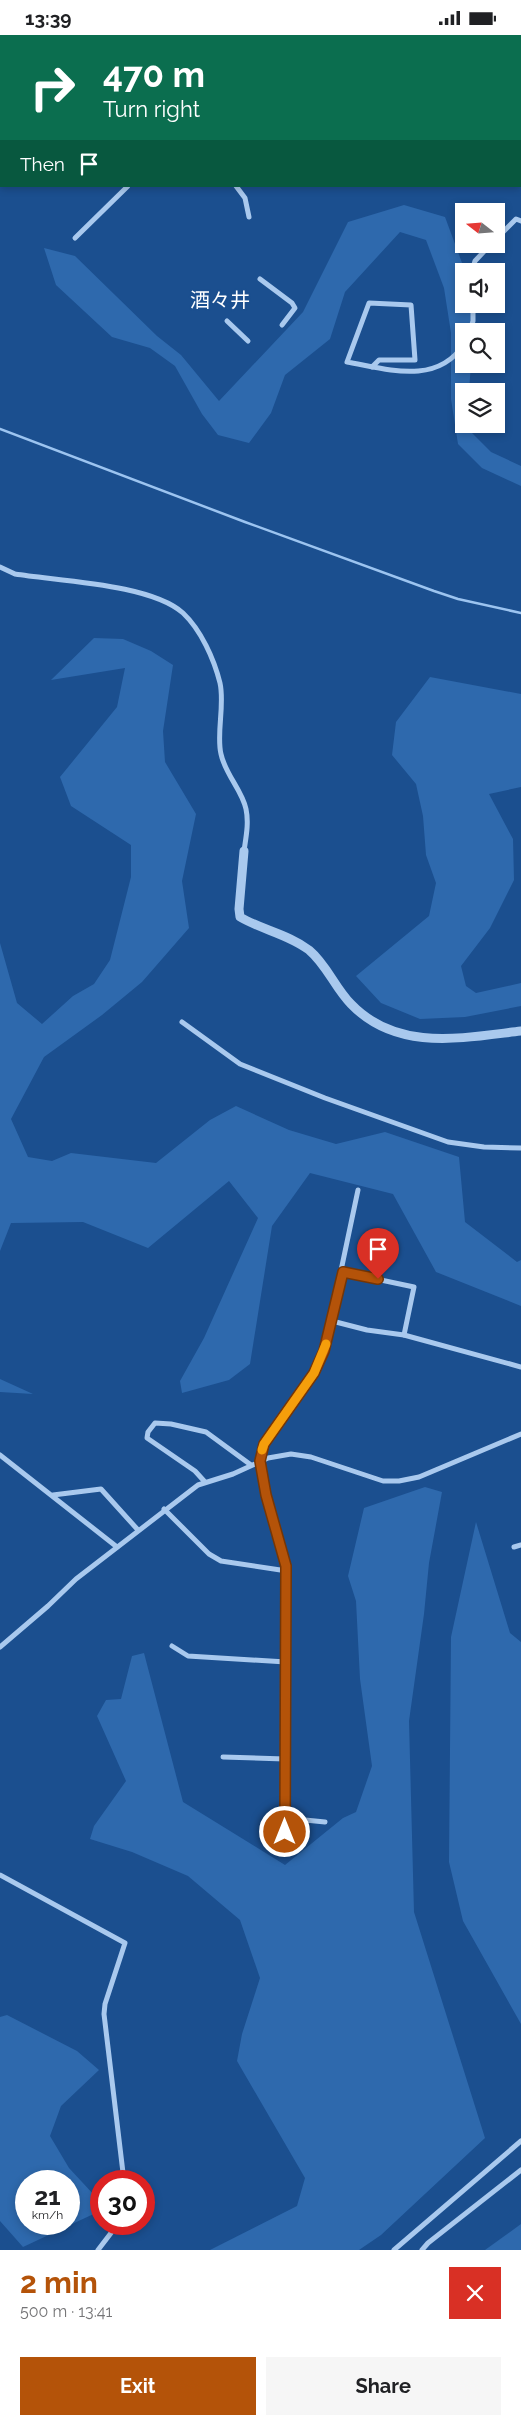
<!DOCTYPE html>
<meta charset="utf-8">
<style>
body{margin:0;font-family:Raleway,"Noto Sans JP",sans-serif;background:#f6f6f6;color:#202124;height:100vh;display:flex;flex-direction:column;font-size:19px;white-space:nowrap}
*{box-sizing:border-box;margin:0}
p{font-size:16px;color:#757577}
.icon{flex:none;width:28px;height:28px;fill:none;stroke:currentColor;stroke-width:2;stroke-linecap:round;stroke-linejoin:round}
.map{position:relative;height:2215px;overflow:hidden}
.details{display:flex;flex-direction:column;background:#fff;flex:1}
.details>*{flex:none}
.banner{position:absolute;left:0px;top:0px;width:521px;height:152px;box-shadow:0 2px 8px #0003;background:#0b6e4f;color:#fff;overflow:hidden}
.needle{width:32px;rotate:287deg}
.controls{position:absolute;left:455px;top:168px;display:grid;gap:10px}
.controls a{display:grid;place-items:center;width:50px;height:50px;border-radius:0px;background:#fff;box-shadow:0 2px 8px #0003;font-size:25px}
.speed{position:absolute;left:15px;top:2135px;display:flex;gap:10px;font-size:25px;font-weight:700;text-align:center}
.speed>*{display:grid;place-content:center;width:65px;height:65px;border-radius:50%;background:#fff;box-shadow:0 2px 8px #0003;line-height:1}
.speed small{font-size:12px;font-weight:400}
.speed .limit{border:8px solid #d22;background:#fff;color:#111}
.pin{position:absolute;display:grid;place-items:center;width:42px;height:42px;color:#fff;margin:-51px -21px;border-radius:50% 50% 50% 0;rotate:-45deg;box-shadow:0 0 5px #0007}
.pin .icon{rotate:45deg}
.me{position:absolute;width:55px;margin:-28px;rotate:0deg;stroke-linejoin:round;filter:drop-shadow(0 0 4px #0008)}
.turn{display:flex;align-items:center;gap:18px;height:105px;padding:0 20px;font-size:22px}
.turn .icon{width:65px;height:65px;stroke-width:2.5}
.turn b{display:block;font-size:35px;line-height:42px}
.then{display:flex;align-items:center;height:48px;padding:0 20px;background:#0003;gap:10px;font-size:19px}
.round{display:grid;place-items:center;flex:none;width:52px;height:52px;border-radius:0px;background:#f6f6f6}
.summary{display:flex;align-items:center;justify-content:space-between;height:85px;padding:0 20px}
h1{font-size:30px;font-weight:700;line-height:38px;color:#b45309}
.primary-button{display:flex;gap:10px;margin-top:auto;padding:10px 20px}
.primary-button a{flex:1;height:58px;border-radius:0px;background:#b45309;color:#fff;font-size:20px;font-weight:700;line-height:58px;text-align:center}
.primary-button a+a{background:#f6f6f6;color:#202124}
.status{display:flex;justify-content:space-between;align-items:center;height:35px;padding:0 25px;background:#fff;direction:ltr}
.status svg{height:14px;fill:currentColor}
.map>svg:first-child{display:block}
</style>
<div class="status"><b>13:39</b><svg viewBox="0 0 49 12"><path d="M0 12V9h3v3zM5 12V6h3v6zM10 12V3h3v9zM15 12V0h3v12zM26 1h20v11H26zM47 4h2v5h-2z"/></svg></div>
<div class="map">
<svg width="521" height="2215" viewBox="0 0 521 2215">
<rect width="100%" height="100%" fill="#1b4f8f"/>
<!-- green -->
<g fill="#2e69ad" fill-rule="evenodd">
<polygon points="404,170 445,182 465,236 464,269 472,269 471,296 464,296 464,329 471,329 469,356 464,356 464,389 466,389 466,392 491,417 521,431 521,451 482,433 458,409 451,364 451,298 444,253 426,205 400,197 345,257 330,304 285,340 271,378 249,408 218,400 202,379 175,331 150,313 112,302 56,250 44,213 75,221 157,301 181,320 219,366 303,277 348,187"/>
<polygon points="94,603 123,604 151,616 173,630 163,696 165,727 196,779 182,846 189,893 142,947 102,980 44,1022 11,1084 28,1122 52,1126 71,1118 156,1128 210,1085 236,1071 289,1095 336,1109 385,1097 459,1122 465,1187 517,1227 521,1225 521,1271 436,1237 393,1159 310,1138 272,1191 250,1329 229,1345 182,1358 180,1346 204,1303 258,1183 229,1146 148,1213 83,1187 11,1188 0,1216 0,908 17,968 42,989 73,961 94,949 110,925 131,842 131,810 71,771 60,742 117,672 125,633 51,645"/>
<polygon points="430,642 521,659 521,752 489,759 513,804 514,845 490,893 461,931 466,951 476,958 521,948 521,971 465,982 420,984 381,968 356,941 429,881 436,848 426,820 423,781 416,749 392,720 396,687"/>
<polygon points="0,1344 33,1359 0,1357"/>
<polygon points="425,1452 442,1457 429,1528 424,1579 409,1686 414,1877 485,2103 381,2200 359,2215 210,2215 297,2171 305,2143 237,2026 242,1999 260,1943 240,1885 188,1841 132,1817 90,1804 94,1791 126,1746 97,1681 106,1665 121,1664 132,1621 144,1618 183,1767 285,1830 343,1783 356,1777 372,1731 360,1644 356,1566 348,1541 364,1473"/>
<polygon points="476,1487 510,1598 521,1607 521,1989 463,1886 449,1827 451,1602"/>
<path d="M 7,1980 L 77,2016 L 99,2035 L 61,2071 L 50,2101 L 69,2133 L 95,2161 L 100,2176 L 23,2212 L 0,2186 L 0,1982 ZM 69,2146 L 69,2189 L 26,2189 L 26,2146 Z"/>
<polygon points="521,2189 521,2215 485,2215"/>
</g>
<g fill="none" stroke-linecap="round" stroke-linejoin="round">
<!-- stream -->
<polyline stroke="#9cc4f0" stroke-width="2.5" points="0,394 245,487 434,556 458,564 521,578"/>
<!-- minor -->
<g stroke="#a9c9ee" stroke-width="5">
<polyline points="13,1 15,0"/>
<polyline points="277,1 278,0"/>
<polyline points="457,1 458,0"/>
<polyline points="486,1 487,0"/>
<polyline points="0,6 1,6"/>
<polyline points="236,151 245,163 249,182"/>
<polyline points="75,203 128,151"/>
<polyline points="496,204 516,184 521,186"/>
<polyline points="472,236 475,226 491,209"/>
<polyline points="260,244 292,268 295,273 282,290"/>
<polyline points="227,286 248,306"/>
<polyline points="470,296 473,286 473,269"/>
<path d="M 372,332 L 379,325 L 415,325 L 411,270 L 369,268 L 347,327 C 387,334 437,351 464,309"/>
<path d="M 0,532 L 15,539 C 59,546 151,549 183,578 C 201,595 214,624 220,648 C 225,670 216,699 221,719 C 225,739 242,755 246,774 C 249,788 246,802 244,816"/>
<polyline points="182,987 240,1029 325,1063 448,1107 484,1112 521,1113"/>
<polyline points="343,1237 414,1252 404,1300"/>
<polyline points="332,1286 367,1295 404,1300 521,1332"/>
<polyline points="0,1420 117,1512"/>
<polyline points="205,1447 195,1436 147,1403 148,1397 155,1388 171,1389 206,1397 251,1430"/>
<polyline points="53,1460 101,1454 138,1495"/>
<polyline points="164,1474 209,1519 221,1526 287,1536"/>
<polyline points="514,1512 521,1510"/>
<polyline points="172,1611 188,1621 286,1627"/>
<polyline points="0,1612 48,1571 76,1544 198,1450 233,1439 268,1423 291,1419 311,1422 383,1446 399,1446 419,1442 521,1399"/>
<polyline points="223,1722 285,1724"/>
<polyline points="285,1783 325,1787"/>
<polyline points="285,1797 287,1531 266,1460 260,1426 264,1409 314,1338 324,1316 358,1155"/>
<polyline points="0,1840 125,1908 105,1969 104,1979 124,2146"/>
<polyline points="98,2215 111,2198 114,2189"/>
<polyline points="394,2215 521,2106"/>
<polyline points="422,2215 428,2208 521,2135"/>
</g>
<!-- tertiary -->
<path stroke="#a9c9ee" stroke-width="9" d="M 244,816 L 239,874 L 240,882 C 262,895 288,899 309,915 C 327,930 335,953 351,969 C 397,1017 462,1003 521,996"/>
<!-- secondary -->
<g stroke="#d6e6fa" stroke-width="10">
<polyline points="411,0 413,1"/>
<polyline points="520,68 521,69"/>
</g>
</g>
<g fill="none" stroke-linecap="round" stroke-linejoin="round">
<defs>
<polyline id="route" points="285,1797 286,1531 266,1460 260,1426 264,1409 314,1338 324,1316 343,1237 378,1244"/>
</defs>
<!-- route casing -->
<use href="#route" stroke="#753606" stroke-width="12"/>
<!-- route -->
<use href="#route" stroke="#b45309" stroke-width="9"/>
<!-- slow -->
<polyline stroke="#f59e0b" stroke-width="9" points="262,1415 264,1409 314,1338 326,1309"/>
</g>
<g text-anchor="middle" stroke-width="4" stroke-linejoin="round" paint-order="stroke">
<!-- quarter labels -->
<g font-size="20" fill="#fff" stroke="#1b4f8f">
<text x="220" y="272">酒々井</text>
</g>
</g>
</svg>
<div class="controls">
<a><svg class="needle" viewBox="-14 -14 28 28"><path d="M0-13l5 13h-10z" fill="#e53935"/><path d="M0 13l5-13h-10z" fill="#757577"/></svg></a>
<a><svg class="icon" aria-label="sound" viewBox="0 0 24 24"><path d="M4 9h4l5-4v14l-5-4H4zM17 9q2 3 0 6"/></svg></a>
<a><svg class="icon" aria-label="search" viewBox="0 0 24 24"><circle cx="10" cy="10" r="6"/><path d="M15 15l6 6"/></svg></a>
<a><svg class="icon" aria-label="layers" viewBox="0 0 24 24"><path d="M12 4l9 5-9 5-9-5zM3 14l9 5 9-5"/></svg></a>
</div>
<div class="speed"><div>21<small>km/h</small></div><div class="limit">30</div></div>
<div class="pin" style="left:378px;top:1244px;background:#d93025"><svg class="icon" aria-label="arrive" viewBox="0 0 24 24"><path d="M6 21V4h12l-3 4 3 4H6"/></svg></div>
<svg class="me" style="left:285px;top:1797px" viewBox="-20 -20 40 40"><circle r="17" fill="#b45309" stroke="#fff" stroke-width="3"/><path d="M0-11L8 9 0 5-8 9z" fill="#fff"/></svg>
<div class="banner">
<div class="turn"><svg class="icon" aria-label="right" viewBox="0 0 24 24"><path d="M7 20v-9h11M14 6l5 5-5 5"/></svg><div><b>470 m</b>Turn right</div></div>
<div class="then">Then<svg class="icon" aria-label="arrive" viewBox="0 0 24 24"><path d="M6 21V4h12l-3 4 3 4H6"/></svg></div>
</div>
</div>
<section class="details">
<div class="summary"><div><h1>2 min</h1><p>500 m · 13:41</p></div><a class="round" style="background:#d93025;color:#fff"><svg class="icon" aria-label="close" viewBox="0 0 24 24"><path d="M6 6l12 12M18 6L6 18"/></svg></a></div>
<div class="primary-button"><a>Exit</a><a>Share</a></div>
</section>
